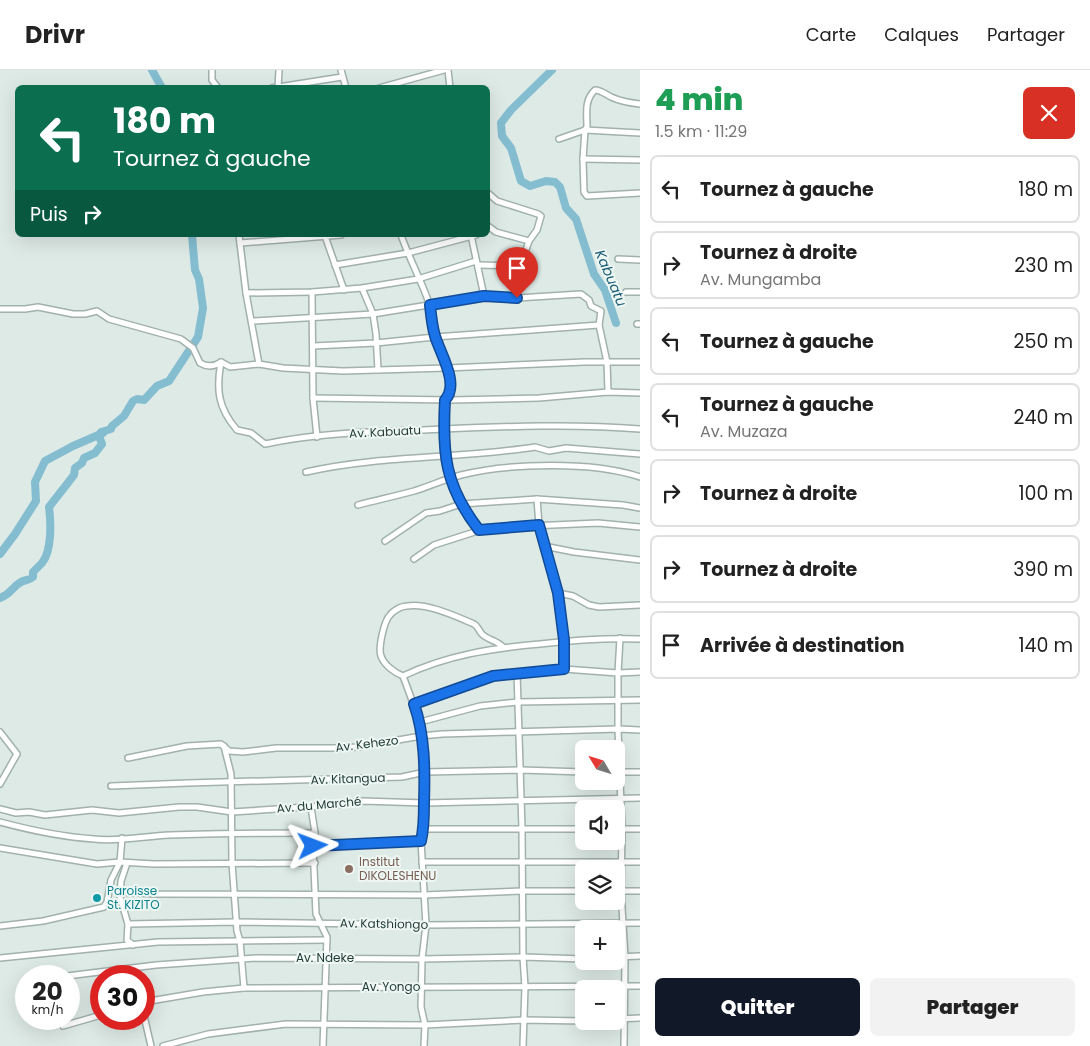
<!DOCTYPE html>
<html lang="fr">
<meta charset="utf-8">
<style>
body{margin:0;font-family:Poppins,sans-serif;background:#f2f2f2;color:#222;height:100vh;display:flex;flex-direction:column;font-size:19px;white-space:nowrap}
*{box-sizing:border-box;margin:0}
p{font-size:16px;color:#767676}
.icon{flex:none;width:28px;height:28px;fill:none;stroke:currentColor;stroke-width:2;stroke-linecap:round;stroke-linejoin:round}
.map{position:relative;flex:1;overflow:hidden}
.panel{display:flex;flex-direction:column;background:#fff;width:450px}
.panel>*{flex:none}
.top-card{position:absolute;left:15px;top:15px;width:475px;height:152px;border-radius:8px;box-shadow:0 5px 20px #0002;background:#0b6e4f;color:#fff;overflow:hidden}
.needle{width:32px;rotate:308deg}
.buttons{position:absolute;left:575px;top:670px;display:grid;gap:10px}
.buttons a{display:grid;place-items:center;width:50px;height:50px;border-radius:8px;background:#fff;box-shadow:0 5px 20px #0002;font-size:25px}
.speed{position:absolute;left:15px;top:895px;display:flex;gap:10px;font-size:25px;font-weight:700;text-align:center}
.speed>*{display:grid;place-content:center;width:65px;height:65px;border-radius:50%;background:#fff;box-shadow:0 5px 20px #0002;line-height:1}
.speed small{font-size:12px;font-weight:400}
.speed .limit{border:8px solid #d22;background:#fff;color:#111}
.pin{position:absolute;display:grid;place-items:center;width:42px;height:42px;color:#fff;margin:-51px -21px;border-radius:50% 50% 50% 0;rotate:-45deg;box-shadow:0 0 5px #0007}
.pin .icon{rotate:45deg}
.me{position:absolute;width:55px;margin:-28px;rotate:87deg;stroke-linejoin:round;filter:drop-shadow(0 0 4px #0008)}
.turn{display:flex;align-items:center;gap:18px;height:105px;padding:0 15px;font-size:22px}
.turn .icon{width:65px;height:65px;stroke-width:2.5}
.turn b{display:block;font-size:35px;line-height:42px}
.then{display:flex;align-items:center;height:48px;padding:0 15px;background:#0003;gap:10px;font-size:19px}
.round{display:grid;place-items:center;flex:none;width:52px;height:52px;border-radius:8px;background:#f2f2f2}
.summary{display:flex;align-items:center;justify-content:space-between;height:85px;padding:0 15px}
h1{font-size:30px;font-weight:800;line-height:38px;color:#1e9e55}
.button{display:flex;gap:10px;margin-top:auto;padding:10px 15px}
.button a{flex:1;height:58px;border-radius:8px;background:#111827;color:#fff;font-size:20px;font-weight:800;line-height:58px;text-align:center}
.button a+a{background:#f2f2f2;color:#222}
ul{padding:0;list-style:none}
li{display:flex;align-items:center;gap:15px;height:68px;margin:0 10px 8px;padding:0 5px;border:2px solid #e0e0e0;border-radius:8px}
li div{flex:1}
li b{display:block;font-size:19px}
li em{font-style:normal}
header{display:flex;align-items:center;gap:30px;box-sizing:border-box;height:70px;padding:0 25px;background:#fff;border-bottom:1px solid #e0e0e0}
header strong{font-size:24px}
nav{display:flex;gap:28px;margin-inline-start:auto;font-size:18px}
main{display:flex;flex:1;min-height:0}
.map>svg:first-child{display:block}
</style>
<header>
<strong>Drivr</strong>
<nav><a>Carte</a><a>Calques</a><a>Partager</a></nav>
</header>
<main>
<div class="map">
<svg width="640" height="976" viewBox="0 0 640 976">
<rect width="100%" height="100%" fill="#deeae6"/>
<g fill="none" stroke-linecap="round" stroke-linejoin="round">
<!-- river -->
<g stroke="#84bdd0" stroke-width="8">
<polyline points="152,0 162,18"/>
<polyline points="552,0 511,40 501,53 502,66 511,78 521,111 530,116 546,111 555,112 560,117 566,138 576,149 594,204 605,220 616,253"/>
<polyline points="0,484 15,464 36,431 35,412 45,391 73,376 103,363"/>
<path d="M 0,528 C 12,523 12,517 21,512 C 26,509 29,511 33,507 L 33,502 C 36,499 39,496 42,493 C 52,481 51,452 49,437 L 74,405 L 75,398 L 82,393 L 84,388 L 95,383 L 102,374 L 99,366 L 101,362 L 111,359 L 112,356 L 124,346 L 133,331 L 137,329 L 144,330 L 157,316 L 169,311 L 198,267 L 203,238 L 199,209 L 195,200 L 192,165"/>
</g>
<defs>
<g id="street">
<polyline points="212,0 212,10 218,18"/>
<polyline points="341,0 346,18"/>
<polyline points="448,0 450,18"/>
<polyline points="272,18 342,7"/>
<polyline points="278,18 279,0"/>
<polyline points="379,18 444,0"/>
<path d="M 640,34 C 630,33 620,31 611,27 C 605,24 601,20 595,20 C 584,30 587,44 587,57 L 585,60 L 583,89 L 584,122 L 587,126 L 640,123"/>
<polyline points="559,69 585,60 640,63"/>
<polyline points="583,89 640,90"/>
<polyline points="488,123 497,131 538,144 541,146 537,160 529,171 521,194 518,196 517,228"/>
<polyline points="488,156 496,162 529,171"/>
<polyline points="239,165 246,223 259,294"/>
<path d="M 401,165 C 409,188 421,210 429,233 C 433,244 432,257 436,268 C 441,284 460,316 445,330 C 442,384 445,416 479,460"/>
<polyline points="471,165 484,226"/>
<polyline points="325,166 344,220"/>
<polyline points="240,173 341,165"/>
<polyline points="618,189 640,190"/>
<polyline points="335,195 408,183 476,165"/>
<polyline points="478,195 518,196"/>
<polyline points="362,218 373,244 376,264 378,300"/>
<polyline points="312,222 313,328 317,367"/>
<polyline points="626,222 640,222"/>
<polyline points="246,223 312,222 362,218 418,209 476,191"/>
<path d="M 0,239 L 25,239 L 38,237 L 73,244 L 85,244 L 97,241 L 109,249 L 181,269 L 193,278 L 200,293 C 207,297 214,297 221,292 L 230,297 L 259,294 L 283,298 L 343,301 L 447,298 L 585,292 L 640,292"/>
<polyline points="252,251 373,244 484,226 517,228 581,224 589,230 591,236 601,241 599,255 607,292 608,322"/>
<polyline points="637,254 640,254"/>
<polyline points="313,276 376,273 435,267 599,255"/>
<path d="M 221,292 C 216,320 218,338 237,360 L 251,363 L 265,374 C 316,363 369,362 420,360 C 493,357 567,353 640,359"/>
<polyline points="313,328 451,330 539,328 608,322 640,323"/>
<path d="M 306,402 C 381,385 459,389 535,377 L 549,381 L 566,378 L 640,384"/>
<polyline points="537,429 539,455 558,523 564,571 564,599"/>
<path d="M 358,435 C 377,430 396,426 414,421 C 430,416 445,409 461,405 C 509,393 593,391 640,407"/>
<polyline points="385,471 426,443 440,441 461,434 537,429 623,435 640,438"/>
<polyline points="544,476 574,482 640,490"/>
<polyline points="414,489 434,475 487,458 598,453 640,457"/>
<polyline points="558,523 573,526 589,535 599,537 640,535"/>
<polyline points="620,568 618,603 618,659 622,759 621,821 625,887 624,976"/>
<path d="M 503,577 C 497,570 487,570 482,564 C 478,560 479,557 474,554 C 455,546 428,533 407,536 C 401,536 393,541 390,545 C 384,551 378,578 381,586 C 384,595 395,603 403,606 C 447,585 493,578 540,574 C 574,570 607,568 640,569"/>
<polyline points="517,603 522,759 523,887 525,917 523,976"/>
<polyline points="403,606 420,652 425,702 424,759 421,771 426,855 422,889 421,937 425,955 424,976"/>
<polyline points="414,634 493,606 564,599 618,603 640,602"/>
<polyline points="420,652 480,636 518,632 640,630"/>
<polyline points="0,662 17,684 0,714"/>
<polyline points="224,676 231,704 232,793 237,861 240,871 244,918"/>
<polyline points="128,688 187,676 221,674 229,681 243,682 276,678 334,678 358,677 421,666 442,664 618,659 640,660"/>
<polyline points="618,702 640,702"/>
<polyline points="111,716 188,713 402,707 425,702 521,700 584,702"/>
<polyline points="311,737 315,763 313,776 316,844 327,867 323,976"/>
<polyline points="0,739 16,743 29,742 45,745 92,740 119,743 179,737 197,737 232,742 336,735 363,731 424,733 640,728"/>
<path d="M 0,752 C 30,760 63,767 94,769 C 119,772 145,766 170,765 C 218,763 266,763 315,763"/>
<polyline points="424,759 584,759"/>
<polyline points="616,759 640,759"/>
<polyline points="313,776 421,771"/>
<polyline points="0,778 97,794 120,792 154,794 315,793"/>
<polyline points="422,792 640,792"/>
<polyline points="127,793 121,811 120,827 128,854 127,870 133,875"/>
<polyline points="616,821 640,821"/>
<polyline points="120,822 157,824 424,825 523,821 584,821"/>
<polyline points="128,854 236,852 426,855 640,853"/>
<polyline points="0,856 43,851 104,837 107,832 111,810 120,792 122,768"/>
<polyline points="616,887 640,886"/>
<polyline points="0,888 158,872 327,870"/>
<polyline points="67,906 156,895 257,888 422,889 523,887 584,889"/>
<polyline points="144,932 203,922 244,918 640,916"/>
<polyline points="144,946 151,976"/>
<polyline points="616,949 640,948"/>
<polyline points="63,956 101,945"/>
<polyline points="163,976 208,964 286,954 425,955 523,950 584,951"/>
</g>
</defs>
<!-- street casing -->
<use href="#street" stroke="#a1b1ad" stroke-width="8"/>
<!-- street -->
<use href="#street" stroke="#fff" stroke-width="5"/>
</g>
<g fill="none" stroke-linecap="round" stroke-linejoin="round">
<defs>
<path id="route" d="M 313,776 L 421,771 C 424,758 424,746 424,733 C 425,700 425,665 414,634 L 493,606 L 564,599 L 564,570 L 558,523 L 539,455 L 479,460 C 445,416 442,384 445,330 C 460,314 440,283 435,266 C 432,256 431,245 430,235 L 484,226 L 517,228"/>
</defs>
<!-- route casing -->
<use href="#route" stroke="#114b97" stroke-width="12"/>
<!-- route -->
<use href="#route" stroke="#1a73e8" stroke-width="9"/>
</g>
<!-- markers -->
<circle fill="#8d6e63" stroke="#eef7f3" stroke-width="2" cx="349" cy="799" r="5"/>
<circle fill="#0f9aa8" stroke="#eef7f3" stroke-width="2" cx="97" cy="828" r="5"/>
<g text-anchor="middle" stroke-width="4" stroke-linejoin="round" paint-order="stroke">
<!-- street labels -->
<g font-size="12" fill="#1f3935" stroke="#eef7f3">
<text transform="translate(385 362) rotate(-3)" y="4">Av. Kabuatu</text>
<text transform="translate(367 674) rotate(-7)" y="4">Av. Kehezo</text>
<text transform="translate(348 709) rotate(-2)" y="4">Av. Kitangua</text>
<text transform="translate(319 735) rotate(-5)" y="4">Av. du Marché</text>
<text transform="translate(384 854) rotate(1)" y="4">Av. Katshiongo</text>
<text x="325" y="892">Av. Ndeke</text>
<text x="391" y="921">Av. Yongo</text>
</g>
<!-- education labels -->
<g font-size="12" fill="#785e54" stroke="#eef7f3" text-anchor="start">
<text x="359" y="796">Institut<tspan x="359" dy="14">DIKOLESHENU</tspan></text>
</g>
<!-- culture labels -->
<g font-size="12" fill="#0d838f" stroke="#eef7f3" text-anchor="start">
<text x="107" y="825">Paroisse<tspan x="107" dy="14">St. KIZITO</tspan></text>
</g>
<!-- water labels -->
<g font-size="14" font-style="italic" fill="#1a5d75" stroke="#eef7f3">
<text transform="translate(611 208) rotate(67)" y="5">Kabuatu</text>
</g>
</g>
</svg>
<div class="buttons">
<a><svg class="needle" viewBox="-14 -14 28 28"><path d="M0-13l5 13h-10z" fill="#e53935"/><path d="M0 13l5-13h-10z" fill="#767676"/></svg></a>
<a><svg class="icon" aria-label="sound" viewBox="0 0 24 24"><path d="M4 9h4l5-4v14l-5-4H4zM17 9q2 3 0 6"/></svg></a>
<a><svg class="icon" aria-label="layers" viewBox="0 0 24 24"><path d="M12 4l9 5-9 5-9-5zM3 14l9 5 9-5"/></svg></a>
<a>+</a>
<a>−</a>
</div>
<div class="speed"><div>20<small>km/h</small></div><div class="limit">30</div></div>
<div class="pin" style="left:517px;top:228px;background:#d93025"><svg class="icon" aria-label="arrive" viewBox="0 0 24 24"><path d="M6 21V4h12l-3 4 3 4H6"/></svg></div>
<svg class="me" style="left:313px;top:776px" viewBox="-20 -20 40 40"><path d="M0-17L14 15 0 8-14 15z" fill="#1a73e8" stroke="#fff" stroke-width="4"/></svg>
<div class="top-card">
<div class="turn"><svg class="icon" aria-label="left" viewBox="0 0 24 24"><path d="M17 20v-9H6M10 6l-5 5 5 5"/></svg><div><b>180 m</b>Tournez à gauche</div></div>
<div class="then">Puis<svg class="icon" aria-label="right" viewBox="0 0 24 24"><path d="M7 20v-9h11M14 6l5 5-5 5"/></svg></div>
</div>
</div>
<section class="panel">
<div class="summary"><div><h1>4 min</h1><p>1.5 km · 11:29</p></div><a class="round" style="background:#d93025;color:#fff"><svg class="icon" aria-label="close" viewBox="0 0 24 24"><path d="M6 6l12 12M18 6L6 18"/></svg></a></div>
<ul>
<li><svg class="icon" aria-label="left" viewBox="0 0 24 24"><path d="M17 20v-9H6M10 6l-5 5 5 5"/></svg><div><b>Tournez à gauche</b></div><em>180 m</em></li>
<li><svg class="icon" aria-label="right" viewBox="0 0 24 24"><path d="M7 20v-9h11M14 6l5 5-5 5"/></svg><div><b>Tournez à droite</b><p>Av. Mungamba</p></div><em>230 m</em></li>
<li><svg class="icon" aria-label="left" viewBox="0 0 24 24"><path d="M17 20v-9H6M10 6l-5 5 5 5"/></svg><div><b>Tournez à gauche</b></div><em>250 m</em></li>
<li><svg class="icon" aria-label="left" viewBox="0 0 24 24"><path d="M17 20v-9H6M10 6l-5 5 5 5"/></svg><div><b>Tournez à gauche</b><p>Av. Muzaza</p></div><em>240 m</em></li>
<li><svg class="icon" aria-label="right" viewBox="0 0 24 24"><path d="M7 20v-9h11M14 6l5 5-5 5"/></svg><div><b>Tournez à droite</b></div><em>100 m</em></li>
<li><svg class="icon" aria-label="right" viewBox="0 0 24 24"><path d="M7 20v-9h11M14 6l5 5-5 5"/></svg><div><b>Tournez à droite</b></div><em>390 m</em></li>
<li><svg class="icon" aria-label="arrive" viewBox="0 0 24 24"><path d="M6 21V4h12l-3 4 3 4H6"/></svg><div><b>Arrivée à destination</b></div><em>140 m</em></li>
</ul>
<div class="button"><a>Quitter</a><a>Partager</a></div>
</section>
</main>
